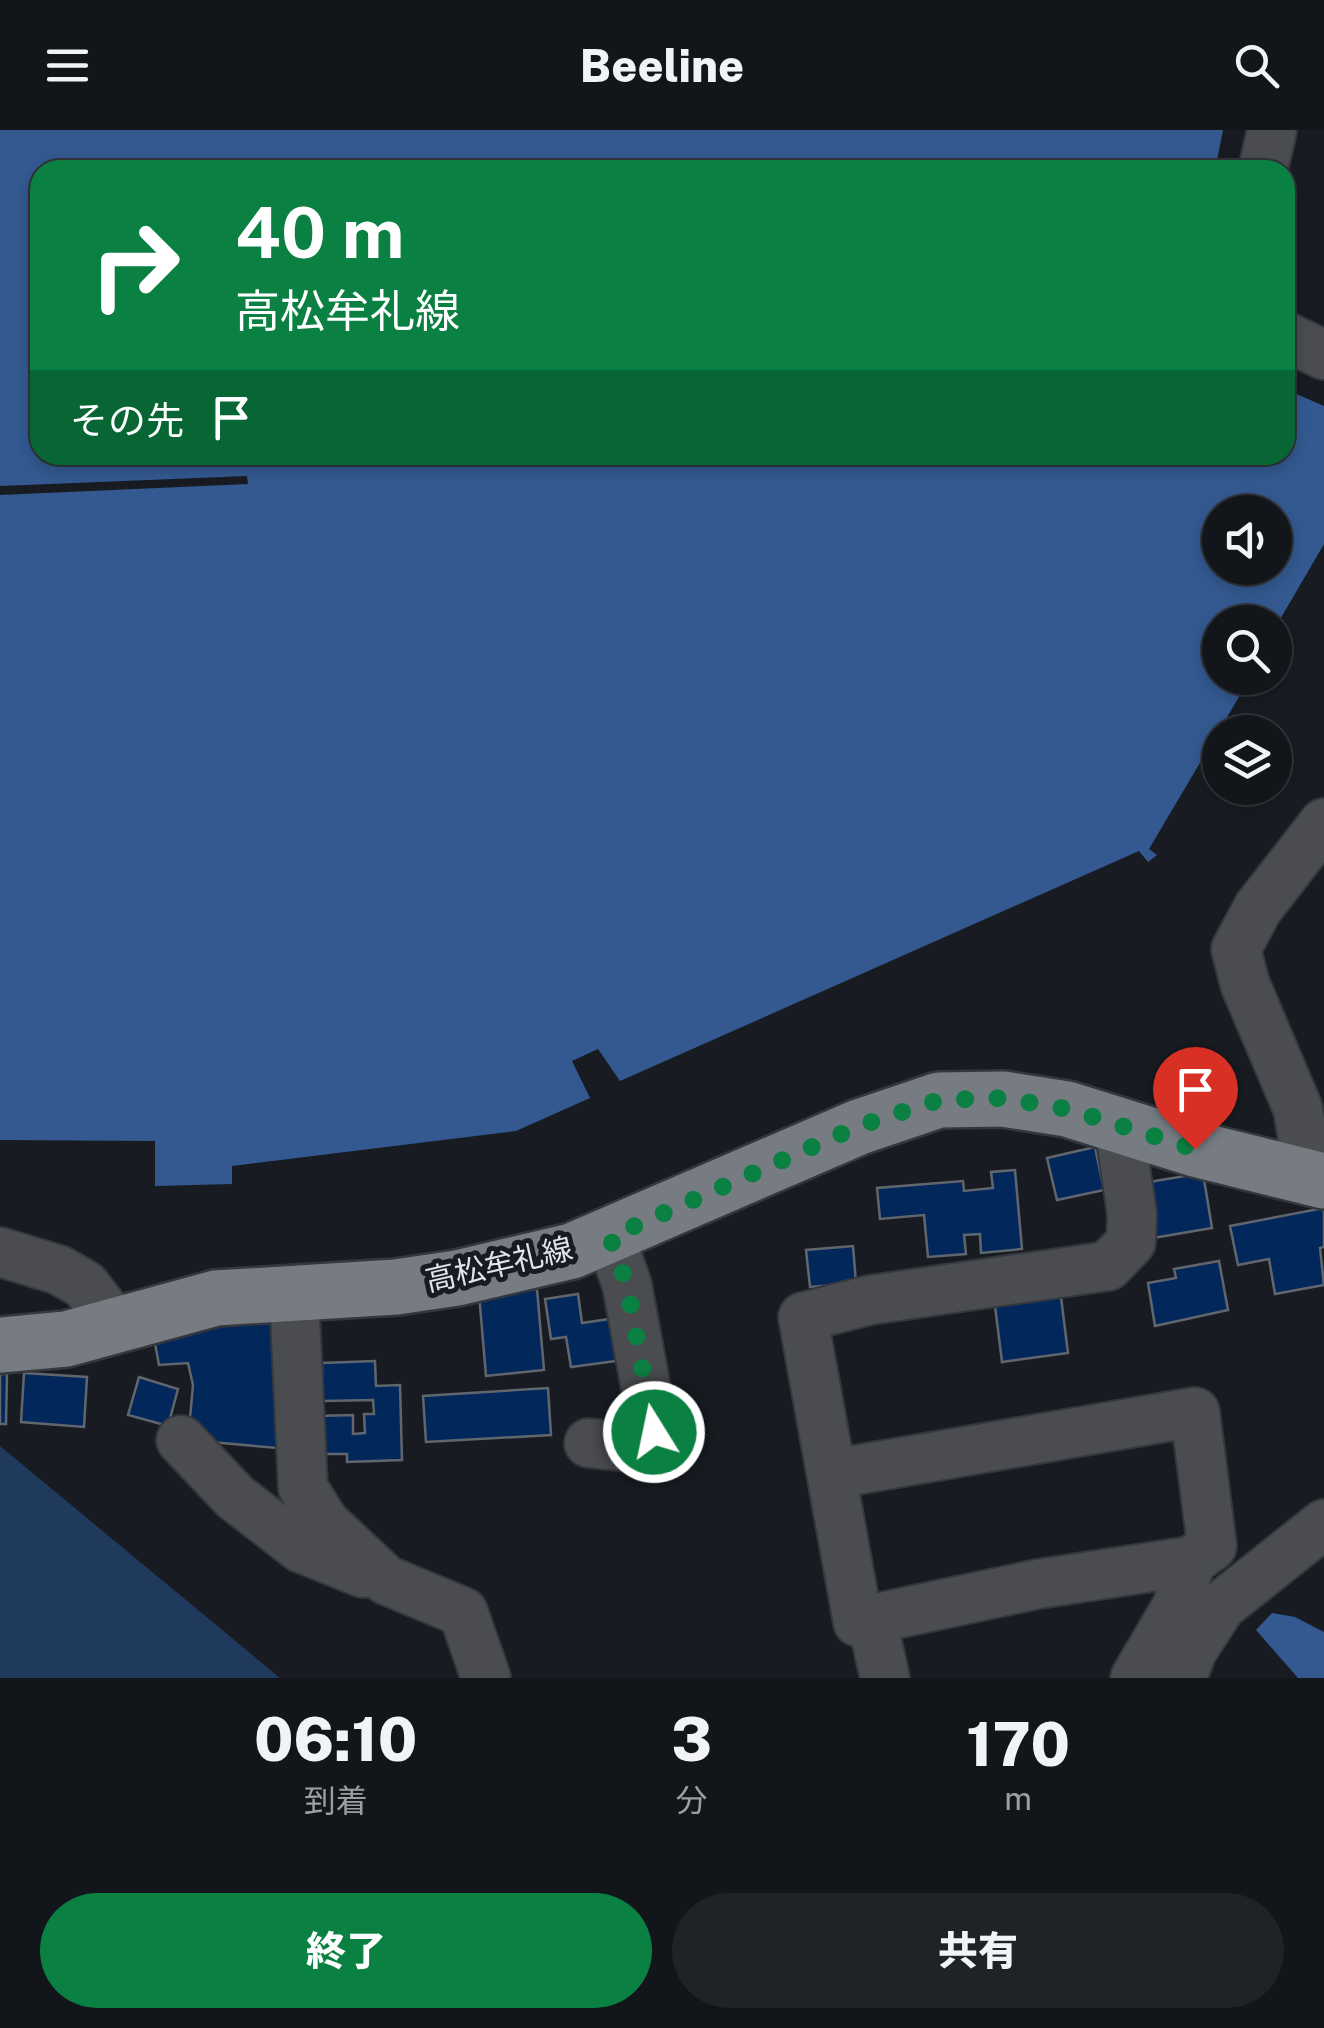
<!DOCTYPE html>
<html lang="ja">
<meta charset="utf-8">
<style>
body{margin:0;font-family:"Public Sans","Noto Sans JP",sans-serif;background:#1f2227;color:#f1f3f6;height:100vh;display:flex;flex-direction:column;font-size:38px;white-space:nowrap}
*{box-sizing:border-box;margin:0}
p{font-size:32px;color:#9c9fa2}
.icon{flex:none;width:55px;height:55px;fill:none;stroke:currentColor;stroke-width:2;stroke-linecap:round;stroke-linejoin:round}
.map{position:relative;height:1548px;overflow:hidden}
.details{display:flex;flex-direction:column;background:#12151a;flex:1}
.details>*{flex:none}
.banner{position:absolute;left:30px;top:30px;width:1265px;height:305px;border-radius:30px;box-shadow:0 5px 15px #0003,0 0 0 2px #313439;background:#0b8043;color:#fff;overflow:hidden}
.fabs{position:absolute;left:1202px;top:365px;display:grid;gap:20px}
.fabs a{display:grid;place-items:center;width:90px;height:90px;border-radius:50%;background:#12151a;box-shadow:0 5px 15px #0003,0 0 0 2px #313439;font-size:50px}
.pin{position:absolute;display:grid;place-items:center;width:85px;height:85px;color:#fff;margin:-102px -42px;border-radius:50% 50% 50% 0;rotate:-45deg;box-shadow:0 0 10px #0007}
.pin .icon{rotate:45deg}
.me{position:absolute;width:110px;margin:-55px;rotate:350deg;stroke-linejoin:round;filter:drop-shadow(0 0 8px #0008)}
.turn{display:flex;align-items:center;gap:35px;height:210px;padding:0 40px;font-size:45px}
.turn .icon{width:130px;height:130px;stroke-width:2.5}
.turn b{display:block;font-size:70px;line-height:85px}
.then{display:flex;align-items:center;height:95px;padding:0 40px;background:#0003;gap:20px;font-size:38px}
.eta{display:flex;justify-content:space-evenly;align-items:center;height:170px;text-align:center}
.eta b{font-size:60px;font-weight:800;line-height:70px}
.button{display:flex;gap:20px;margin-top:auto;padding:20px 40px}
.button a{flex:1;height:115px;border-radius:60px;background:#0b8043;color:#fff;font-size:40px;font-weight:800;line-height:115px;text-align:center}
.button a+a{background:#1f2227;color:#f1f3f6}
header{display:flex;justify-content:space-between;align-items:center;height:130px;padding:0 40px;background:#12151a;font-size:45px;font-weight:800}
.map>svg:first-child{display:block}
</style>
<header><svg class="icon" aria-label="menu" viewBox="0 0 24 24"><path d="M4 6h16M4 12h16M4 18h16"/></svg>Beeline<svg class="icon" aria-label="search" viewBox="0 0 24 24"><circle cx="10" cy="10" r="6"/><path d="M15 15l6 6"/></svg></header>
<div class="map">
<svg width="1324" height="1548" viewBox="0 0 1324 1548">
<rect width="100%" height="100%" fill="#181c22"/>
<!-- green -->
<polygon fill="#203a5e" points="0,1316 280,1548 0,1548"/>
<!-- water -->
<g fill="#335990" fill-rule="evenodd">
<path d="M 0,0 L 1223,0 L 1215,40 L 40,40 L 40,325 L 1285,325 L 1285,259 L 1324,276 L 1324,414 L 1275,498 L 1275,492 L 1220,492 L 1220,523 L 1211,539 L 1243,560 L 1149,719 L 1157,725 L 1148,732 L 1139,721 L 620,951 L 598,919 L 572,931 L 590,968 L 516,1001 L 232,1036 L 232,1054 L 155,1056 L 155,1011 L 0,1010 L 0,365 L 248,354 L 247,346 L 0,356 ZM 1220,382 L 1275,382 L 1275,438 L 1220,438 Z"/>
<polygon points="1272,1483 1295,1487 1324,1502 1324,1548 1298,1548 1256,1500"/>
</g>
<!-- building -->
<g fill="#02285b" stroke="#61666e" stroke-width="2.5">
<polygon points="1095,1017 1104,1060 1057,1070 1047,1028"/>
<polygon points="1015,1040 1022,1119 981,1123 980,1104 964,1105 966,1124 928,1127 924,1085 880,1089 877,1058 963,1051 964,1061 993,1058 991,1042"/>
<polygon points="1203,1043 1212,1098 1153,1108 1143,1053"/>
<polygon points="1324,1078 1324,1117 1320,1118 1324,1155 1275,1164 1269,1129 1238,1135 1230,1096"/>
<polygon points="853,1116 856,1153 810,1157 806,1120"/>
<polygon points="1219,1131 1228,1180 1155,1196 1148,1153 1176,1148 1174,1139"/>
<polygon points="537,1159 544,1240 486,1246 479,1164"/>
<polygon points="578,1164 582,1193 609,1189 616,1231 571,1237 566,1207 551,1209 545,1169"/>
<polygon points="1061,1167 1068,1223 1002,1232 995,1176"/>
<polygon points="271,1180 277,1318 188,1310 193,1255 188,1233 159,1235 154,1208"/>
<polygon points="375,1231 376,1256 400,1255 402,1330 347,1332 347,1324 317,1324 316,1286 353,1285 353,1304 365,1303 364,1284 374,1284 373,1270 323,1271 322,1233"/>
<polygon points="24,1243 87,1247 84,1297 21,1292"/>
<polygon points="0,1244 7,1244 6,1294 0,1294"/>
<polygon points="139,1247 178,1259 168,1296 128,1285"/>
<polygon points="548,1258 551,1305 426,1312 423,1266"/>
</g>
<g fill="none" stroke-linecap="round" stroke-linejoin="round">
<defs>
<g id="minor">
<polyline points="1263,40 1272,0"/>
<polyline points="1285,206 1324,225"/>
<polyline points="1305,1021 1298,979 1245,854 1236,819 1258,778 1324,693"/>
<polyline points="0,1122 59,1140 85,1155 116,1195"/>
<polyline points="294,1163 303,1358 325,1393 386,1450 463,1482 486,1548"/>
<polyline points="181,1310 235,1367 301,1418 363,1443"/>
<polyline points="589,1313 637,1318 654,1302 627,1155 610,1107"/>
<polyline points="832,1344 1195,1282 1212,1416 1191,1431 1038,1454 858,1492 803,1187 870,1170 1108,1136 1131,1112 1132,1084 1119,995"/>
<polyline points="872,1490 885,1548"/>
<polyline points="1135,1548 1177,1476 1191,1431"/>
<polyline points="1182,1548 1192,1521 1221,1476 1324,1394"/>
</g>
<polyline id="major" points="0,1215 66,1209 216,1168 396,1157 457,1148 572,1121 859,997 939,970 1003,969 1067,979 1195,1019 1324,1051"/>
</defs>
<!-- minor casing -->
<use href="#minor" stroke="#34383e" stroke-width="52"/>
<!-- major casing -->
<use href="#major" stroke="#34383e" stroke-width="60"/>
<!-- minor -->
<use href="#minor" stroke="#4a4c4f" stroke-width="48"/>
<!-- major -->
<use href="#major" stroke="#777c83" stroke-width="55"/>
</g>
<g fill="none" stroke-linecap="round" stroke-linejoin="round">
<!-- route -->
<polyline stroke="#0b8043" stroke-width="18" stroke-dasharray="0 32.4" points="654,1302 627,1155 610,1107 859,996 939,970 1003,968 1068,979 1195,1019"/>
</g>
<g text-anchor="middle" stroke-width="10" stroke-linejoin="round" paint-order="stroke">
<!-- street labels -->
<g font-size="30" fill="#e1e5e9" stroke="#181c22">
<text transform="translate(499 1135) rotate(-13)" y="10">高松牟礼線</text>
</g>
</g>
</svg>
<div class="fabs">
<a><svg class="icon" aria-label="sound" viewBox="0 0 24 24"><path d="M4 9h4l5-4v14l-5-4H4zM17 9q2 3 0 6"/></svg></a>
<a><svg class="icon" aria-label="search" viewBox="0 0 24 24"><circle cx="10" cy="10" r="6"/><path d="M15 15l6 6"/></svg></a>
<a><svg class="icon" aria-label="layers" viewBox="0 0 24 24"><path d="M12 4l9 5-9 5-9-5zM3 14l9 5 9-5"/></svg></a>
</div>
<div class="pin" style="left:1195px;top:1019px;background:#d93025"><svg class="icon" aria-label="arrive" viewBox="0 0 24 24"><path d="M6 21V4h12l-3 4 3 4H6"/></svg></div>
<svg class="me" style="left:654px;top:1302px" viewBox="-20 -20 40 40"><circle r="17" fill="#0b8043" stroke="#fff" stroke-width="3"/><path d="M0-11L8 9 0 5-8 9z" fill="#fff"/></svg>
<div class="banner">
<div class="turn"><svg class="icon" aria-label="right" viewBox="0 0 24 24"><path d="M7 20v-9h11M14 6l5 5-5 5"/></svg><div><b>40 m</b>高松牟礼線</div></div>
<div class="then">その先<svg class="icon" aria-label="arrive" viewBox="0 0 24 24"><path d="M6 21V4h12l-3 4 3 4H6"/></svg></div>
</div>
</div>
<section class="details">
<div class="eta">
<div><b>06:10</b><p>到着</p></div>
<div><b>3</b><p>分</p></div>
<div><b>170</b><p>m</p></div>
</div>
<div class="button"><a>終了</a><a>共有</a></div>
</section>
